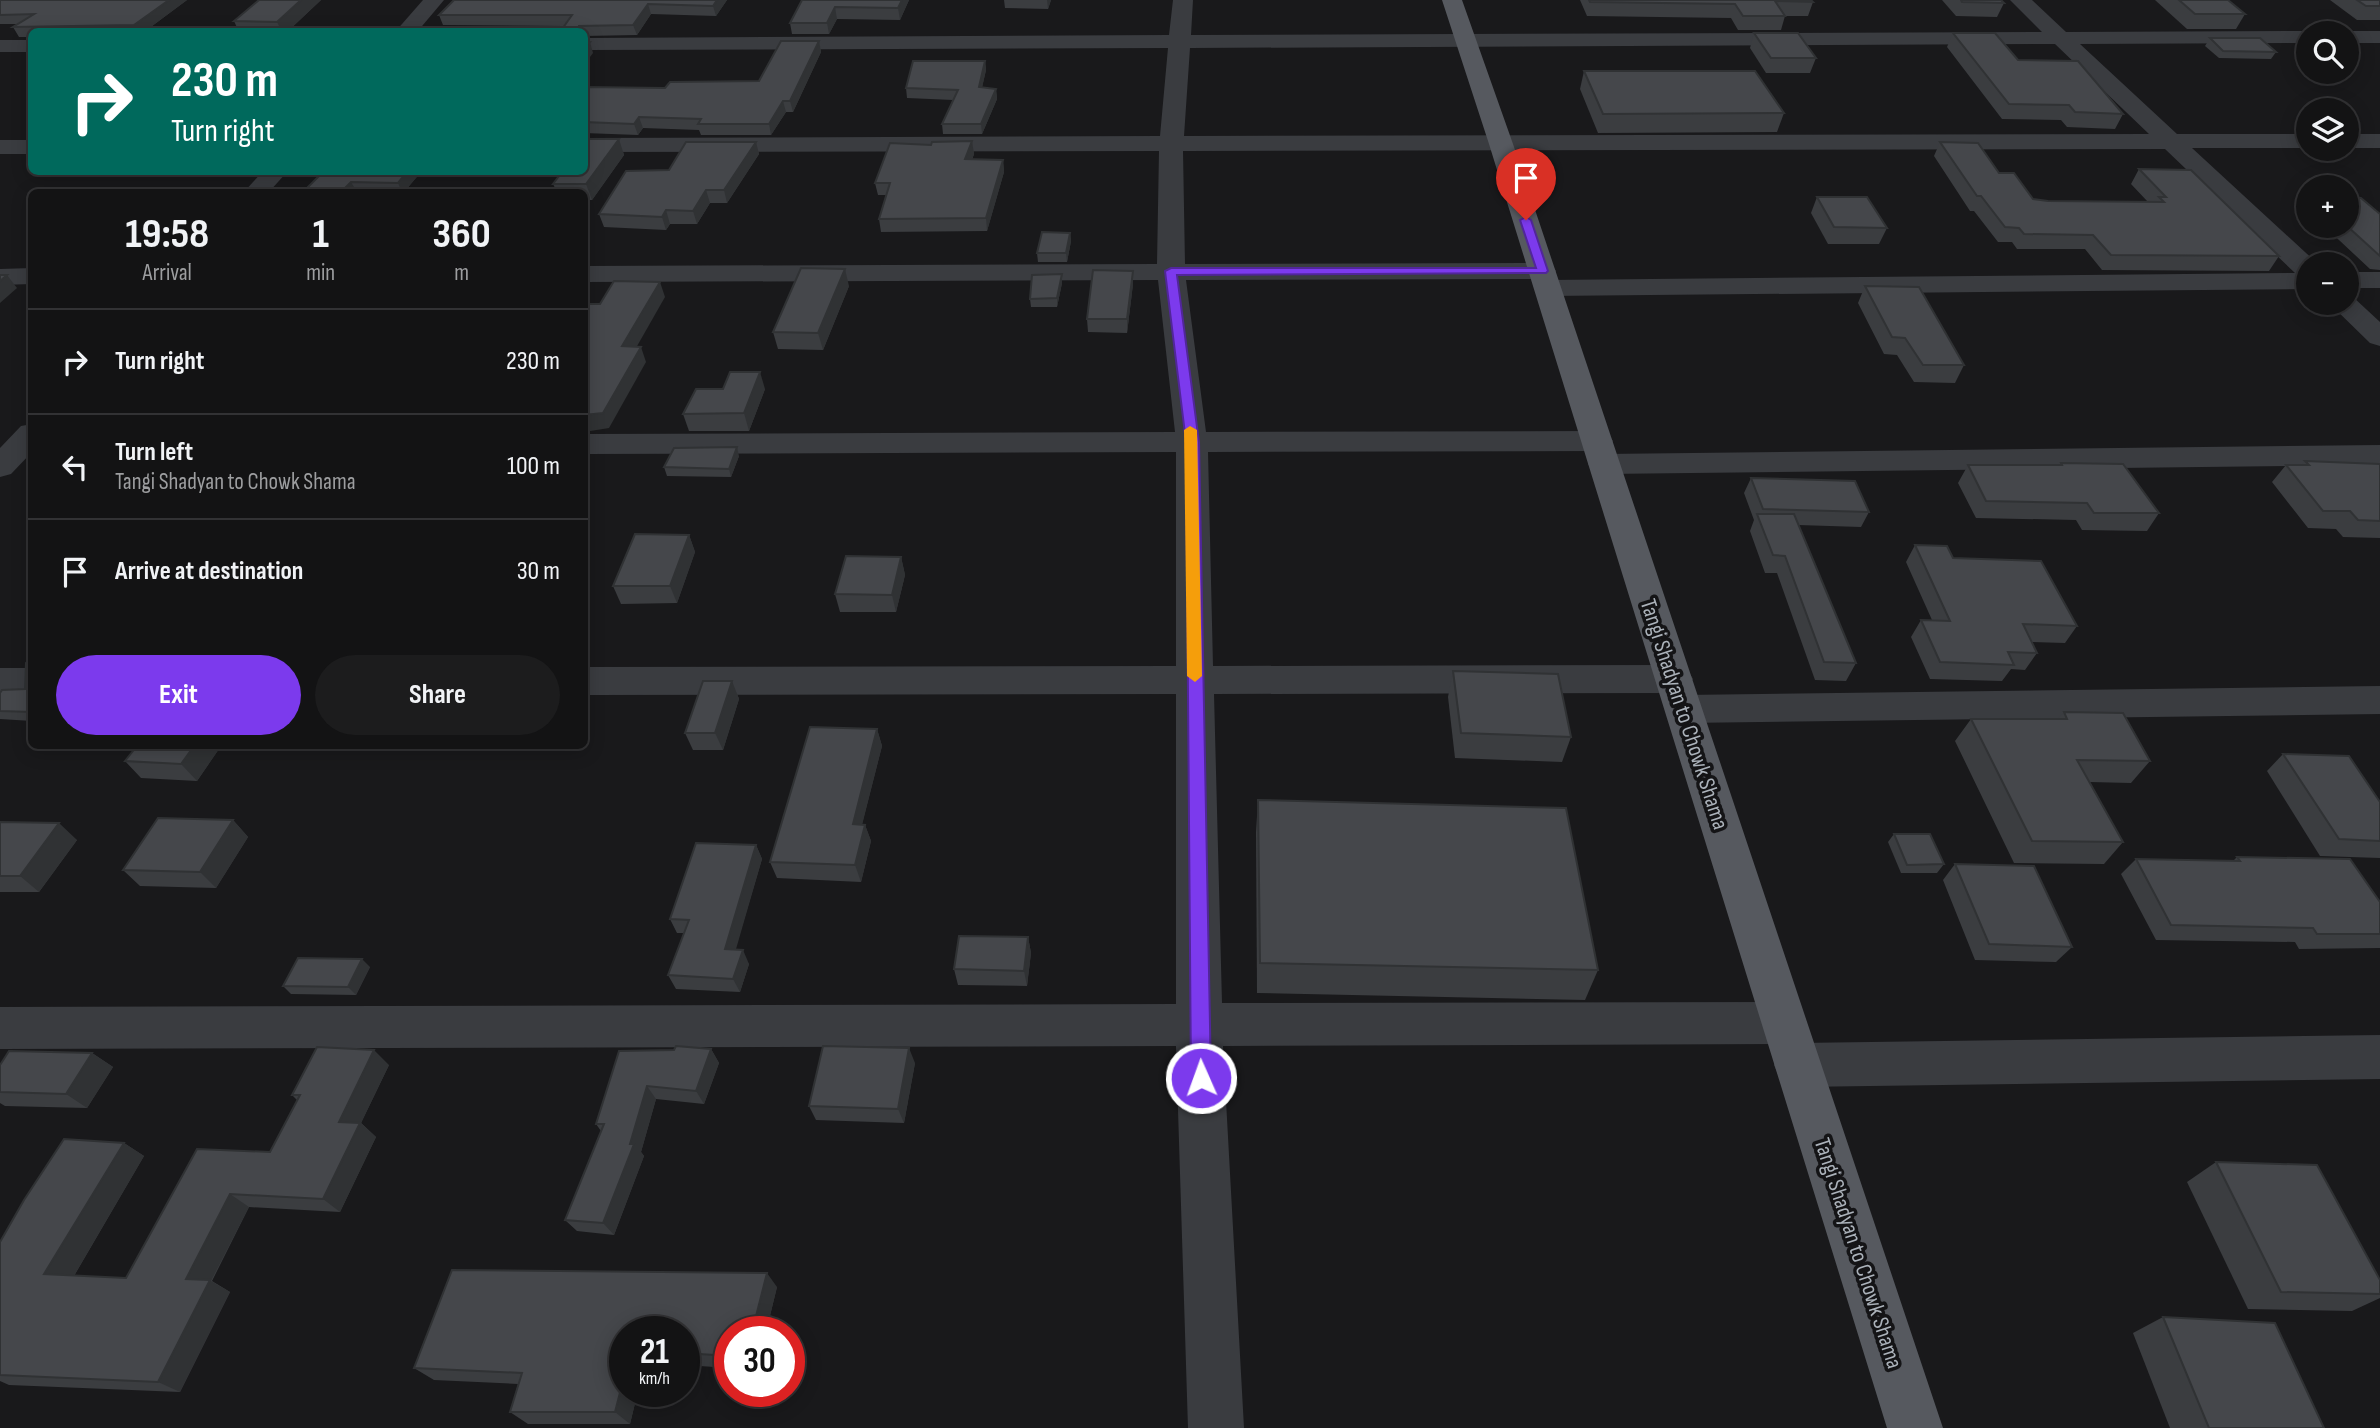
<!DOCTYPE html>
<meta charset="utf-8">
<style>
body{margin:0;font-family:"Sofia Sans Condensed",sans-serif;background:#1c1c1d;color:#f1f3f6;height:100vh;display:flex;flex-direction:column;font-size:26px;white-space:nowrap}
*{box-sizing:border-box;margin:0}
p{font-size:23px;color:#9d9ea0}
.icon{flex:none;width:38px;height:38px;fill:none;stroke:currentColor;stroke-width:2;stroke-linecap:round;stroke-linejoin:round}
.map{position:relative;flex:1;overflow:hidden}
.drawer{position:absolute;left:28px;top:189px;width:560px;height:560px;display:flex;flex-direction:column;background:#131314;border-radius:10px;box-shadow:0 4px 18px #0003,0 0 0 2px #323234}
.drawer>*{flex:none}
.banner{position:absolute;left:28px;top:28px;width:560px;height:147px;border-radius:10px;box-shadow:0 4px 18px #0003,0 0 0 2px #323234;background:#00695c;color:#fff;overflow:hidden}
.controls{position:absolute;left:2296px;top:21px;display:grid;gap:14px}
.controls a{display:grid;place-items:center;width:63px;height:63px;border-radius:50%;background:#131314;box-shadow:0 4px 18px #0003,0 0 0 2px #323234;font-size:35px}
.speed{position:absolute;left:609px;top:1316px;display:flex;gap:14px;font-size:35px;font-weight:700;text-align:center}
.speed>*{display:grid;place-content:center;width:91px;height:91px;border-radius:50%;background:#131314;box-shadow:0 4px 18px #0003,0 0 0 2px #323234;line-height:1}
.speed small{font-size:18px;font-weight:400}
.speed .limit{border:10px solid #d22;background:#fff;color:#111}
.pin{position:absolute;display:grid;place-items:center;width:60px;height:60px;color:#fff;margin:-72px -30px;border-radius:50% 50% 50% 0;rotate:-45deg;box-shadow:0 0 7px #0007}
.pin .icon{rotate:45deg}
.me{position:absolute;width:77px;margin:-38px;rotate:358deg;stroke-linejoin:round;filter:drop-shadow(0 0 5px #0008)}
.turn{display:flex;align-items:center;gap:24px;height:147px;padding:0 28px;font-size:32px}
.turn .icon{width:91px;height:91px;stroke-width:2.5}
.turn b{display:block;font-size:49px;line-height:60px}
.eta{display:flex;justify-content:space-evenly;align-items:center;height:119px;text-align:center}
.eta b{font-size:42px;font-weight:700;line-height:49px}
.action{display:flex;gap:14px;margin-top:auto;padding:14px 28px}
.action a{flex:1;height:80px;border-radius:42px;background:#7c3aed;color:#fff;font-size:28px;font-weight:700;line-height:80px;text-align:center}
.action a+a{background:#1c1c1d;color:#f1f3f6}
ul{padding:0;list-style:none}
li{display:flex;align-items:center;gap:21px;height:105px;padding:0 28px;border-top:2px solid #323234}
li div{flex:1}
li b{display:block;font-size:26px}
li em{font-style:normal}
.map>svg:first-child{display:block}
</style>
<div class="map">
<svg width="2380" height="1428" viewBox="0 0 2380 1428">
<rect width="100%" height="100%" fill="#19191b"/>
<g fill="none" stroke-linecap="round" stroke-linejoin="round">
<!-- street -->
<g fill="#3a3c40" fill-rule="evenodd">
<polygon points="423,0 444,0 417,32 395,32"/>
<path d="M 1173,0 L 1193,0 L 1191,35 L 2042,32 L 2010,0 L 2032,0 L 2066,32 L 2308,31 L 2316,33 L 2308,33 L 2308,43 L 2080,44 L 2177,134 L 2308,134 L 2308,148 L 2192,148 L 2318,264 L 2308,264 L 2308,289 L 1548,296 L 1538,294 L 1534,288 L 1538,282 L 1548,280 L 2295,273 L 2165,149 L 1183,151 L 1185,264 L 1542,263 L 1552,265 L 1556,271 L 1552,277 L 1542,279 L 1186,280 L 1206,432 L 1597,431 L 1608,434 L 1613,441 L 1608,448 L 1597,451 L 1208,452 L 1213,666 L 1674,665 L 1687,669 L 1693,679 L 1687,689 L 1674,693 L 1214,694 L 1222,1003 L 1784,1002 L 1800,1008 L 1807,1023 L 1800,1038 L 1784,1044 L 1223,1046 L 1244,1428 L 1188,1428 L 1176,1046 L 0,1049 L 0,1007 L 1176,1004 L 1176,694 L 584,695 L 584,667 L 1176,666 L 1176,452 L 584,454 L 584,434 L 1175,432 L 1158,280 L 584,282 L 584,266 L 1157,264 L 1159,151 L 584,152 L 584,138 L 1160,136 L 1168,48 L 584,50 L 584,38 L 1169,35 ZM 2055,44 L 2149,134 L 1184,136 L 1190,48 Z"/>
<polygon points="2347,31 2380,31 2380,43 2347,43 2347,33 2339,33"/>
<rect x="0" y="40" width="32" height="12"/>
<rect x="2347" y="134" width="33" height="14"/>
<rect x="0" y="140" width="32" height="14"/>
<polygon points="262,172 287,172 269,192 244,192"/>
<polygon points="32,268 32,284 0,285 0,269"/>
<rect x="2347" y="272" width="33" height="16"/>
<polygon points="2347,296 2353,297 2380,322 2380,346 2370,343 2329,303 2347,303"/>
<polygon points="32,424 32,452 11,474 0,477 0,448 21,426"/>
<polygon points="2380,445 2380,465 1604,474 1593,471 1588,464 1593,457 1604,454"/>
<rect x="0" y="668" width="32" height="28"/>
<polygon points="2380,686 2380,714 1684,723 1670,719 1665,709 1670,699 1684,695"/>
<polygon points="2380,1035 2380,1079 1798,1087 1781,1081 1774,1065 1781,1049 1798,1043"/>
</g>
<!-- primary -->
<polygon fill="#56595f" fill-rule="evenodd" points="1442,0 1462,0 1513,144 1943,1428 1887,1428 1489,144"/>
</g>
<!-- wall -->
<g fill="#3b3d40">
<polygon points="0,0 187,0 144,32 32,32 32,37 19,37 13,27 19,24 0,24"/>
<polygon points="259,0 321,0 287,32 239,32 234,21"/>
<polygon points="454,0 727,0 716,16 651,14 637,35 584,36 584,32 560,32 564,26 443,25 439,15"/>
<polygon points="802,0 909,0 900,20 837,19 829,34 792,34 790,23"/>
<polygon points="1004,0 1051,0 1048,9 1005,8"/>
<polygon points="1580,0 1811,0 1813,2 1808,16 1785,16 1781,30 1738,30 1731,18 1587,16"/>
<polygon points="1942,0 2001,0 2004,3 1997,17 1956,16"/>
<polygon points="2155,0 2228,0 2245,14 2236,29 2187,29"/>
<polygon points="2330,0 2380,0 2380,20 2357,20"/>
<polygon points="1754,33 1816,58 1810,73 1766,73 1750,48"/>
<polygon points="1953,33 2018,60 2123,114 2115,129 2067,127 2061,120 2002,119 1947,47"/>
<polygon points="2210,38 2276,52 2271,59 2219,58 2205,46"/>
<polygon points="819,41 821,52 793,112 786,112 771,135 701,135 699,130 643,128 638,135 584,133 584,87 665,88 759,81"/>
<polygon points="985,61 986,70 982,87 996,89 997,99 982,134 943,134 942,124 953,100 907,98 906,88"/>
<polygon points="1584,71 1784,113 1777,132 1598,133 1580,89"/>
<polygon points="619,139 624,155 592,200 584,200 584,192 557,192 553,184"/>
<polygon points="972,141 974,154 972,160 1003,160 1004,172 987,231 881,232 879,219 886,195 878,195 875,183 931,145"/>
<polygon points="756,142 759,154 727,203 710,203 697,224 670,224 666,230 604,227 599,214 669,170"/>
<polygon points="1940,142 1999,173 2033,199 2048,201 2148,202 2131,184 2139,169 2279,256 2269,271 2102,270 2085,249 2017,249 2012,242 1998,242 1974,211 1970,211 1934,156"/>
<polygon points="323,172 421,172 404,192 303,192"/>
<polygon points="1817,197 1887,228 1879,244 1828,244 1811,213"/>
<polygon points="2380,214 2380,270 2370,269 2324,226 2347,226"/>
<polygon points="1070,233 1071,241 1067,262 1038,262 1037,253"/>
<polygon points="1133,271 1133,284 1127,333 1088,332 1087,319"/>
<polygon points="1062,283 1057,307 1031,307 1030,299"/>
<polygon points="849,286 823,350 778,349 773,332"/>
<polygon points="1865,286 1964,365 1955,383 1914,382 1897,355 1884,354 1858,303"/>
<polygon points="723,389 765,389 749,431 689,431 683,414"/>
<polygon points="739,456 731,477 667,476 664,467"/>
<polygon points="2305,461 2380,464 2380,538 2343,537 2336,529 2308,528 2272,482 2286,465 2302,465"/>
<polygon points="2061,463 2159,513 2147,531 2082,530 2076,520 1976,518 1958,483 1968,465 2059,465"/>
<polygon points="1751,478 1869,512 1861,527 1798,525 1856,663 1846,681 1815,680 1777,573 1765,573 1750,531 1754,520 1744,493"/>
<polygon points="689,535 695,552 677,603 621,604 613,586"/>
<polygon points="1915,545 1953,558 2077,626 2065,643 2031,642 2037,653 2025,670 2011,669 2002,681 1930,679 1911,637 1921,620 1932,620 1906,562"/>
<polygon points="901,557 905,575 896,612 840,612 835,594"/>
<polygon points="32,657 32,721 0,719 0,693 25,689"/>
<polygon points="1453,671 1571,737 1562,762 1455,758 1448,697"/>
<polygon points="732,681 739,699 723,750 693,750 685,733"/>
<polygon points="2064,712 2150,761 2131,783 2090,782 2123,842 2104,864 2014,863 1955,741 1971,719 2058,719"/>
<polygon points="877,729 882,746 862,824 865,825 871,841 861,882 777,878 770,862"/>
<polygon points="137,746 221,746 197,781 141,778 125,761"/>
<polygon points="2283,754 2380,841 2380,858 2320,856 2267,771"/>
<polygon points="1258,800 1598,970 1585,1000 1257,993 1256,832"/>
<polygon points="233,820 248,837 216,888 140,886 123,870"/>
<polygon points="0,822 77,840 39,892 0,892"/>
<polygon points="1894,834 1944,864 1937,873 1901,873 1888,842"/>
<polygon points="756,845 762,859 735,950 749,964 740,992 676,989 668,975 684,933 677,933 670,919"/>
<polygon points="2237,857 2380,902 2380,948 2299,949 2295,942 2156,940 2121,874 2136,859 2233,861"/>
<polygon points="1955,864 2072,947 2056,962 1975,960 1943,880"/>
<polygon points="1028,937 1031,953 1027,986 958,985 954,969"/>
<polygon points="370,967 356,995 291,994 283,986"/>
<polygon points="711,1049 719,1063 704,1104 656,1099 641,1152 644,1156 614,1235 577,1231 565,1220 601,1131 596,1124 619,1051"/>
<polygon points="92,1053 113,1067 87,1108 5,1106 0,1103 0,1065"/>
<polygon points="915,1063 904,1123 816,1120 809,1106"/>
<polygon points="389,1065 361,1123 376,1137 340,1212 249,1207 212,1281 230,1292 180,1392 9,1385 0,1381 0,1242 124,1143 144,1156 74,1276 126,1278 270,1152 297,1100 292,1095"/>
<polygon points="2216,1162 2380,1294 2380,1298 2352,1311 2248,1309 2187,1182"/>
<polygon points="777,1287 766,1332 730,1332 730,1368 684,1365 684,1332 625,1332 625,1391 638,1391 630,1424 528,1424 510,1412 518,1384 434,1380 414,1368"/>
<polygon points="2163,1317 2324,1428 2170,1428 2133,1333"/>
</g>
<!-- shaded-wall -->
<g fill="#303234">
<polygon points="169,0 187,0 144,32 137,32 134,25"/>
<polygon points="301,0 321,0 287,32 282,32 277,22"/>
<polygon points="717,0 727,0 716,16 713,6"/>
<polygon points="902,0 909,0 900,20 898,8"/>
<polygon points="1047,0 1051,0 1048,9"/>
<polygon points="648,4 651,14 637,35 633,25"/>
<polygon points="835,7 837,19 829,34 827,23"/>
<polygon points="819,41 821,52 793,112 790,101"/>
<polygon points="590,42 593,53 584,65 584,49"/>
<polygon points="985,61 986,70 980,97 979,87"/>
<polygon points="996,89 997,99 982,134 981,124"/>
<polygon points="783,101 786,112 771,135 769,124"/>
<polygon points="639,117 643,128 638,135 634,124"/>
<polygon points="619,139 624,155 592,200 586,184"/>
<polygon points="972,141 974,154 967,172 965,159"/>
<polygon points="756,142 759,154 727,203 724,190"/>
<polygon points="1003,160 1004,172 987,231 986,218"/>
<polygon points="407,172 421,172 404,192 402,192 398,183"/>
<polygon points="351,182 357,192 341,192"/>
<polygon points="706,190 710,203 697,224 693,211"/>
<polygon points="666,210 670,224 666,230 662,217"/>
<polygon points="1070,233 1071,241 1067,262 1066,253"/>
<polygon points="845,269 849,286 823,350 818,333"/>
<polygon points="1133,271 1133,284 1127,333 1127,319"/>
<polygon points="1062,274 1062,283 1057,307 1057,298"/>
<polygon points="7,275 17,288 0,303 0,281"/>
<polygon points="660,282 665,297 628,362 622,346"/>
<polygon points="641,347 646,362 609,428 584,432 584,415"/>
<polygon points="760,372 765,389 749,431 744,413"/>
<polygon points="737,447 739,456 731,477 729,469"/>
<polygon points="689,535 695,552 677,603 670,586"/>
<polygon points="901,557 905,575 896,612 892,595"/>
<polygon points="732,681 739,699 723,750 715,733"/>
<polygon points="877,729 882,746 858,841 853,824"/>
<polygon points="194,746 221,746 197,781 181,764"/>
<polygon points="233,820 248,837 216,888 200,872"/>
<polygon points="59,823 77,840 39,892 20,876"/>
<polygon points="865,825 871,841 861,882 855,865"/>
<polygon points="756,845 762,859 732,963 725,949"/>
<polygon points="1028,937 1031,953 1027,986 1024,971"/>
<polygon points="743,950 749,964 740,992 733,979"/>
<polygon points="362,959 370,967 356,995 348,987"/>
<polygon points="909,1048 915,1063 904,1123 898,1109"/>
<polygon points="711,1049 719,1063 704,1104 696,1091"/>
<polygon points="374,1050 389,1065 361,1123 376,1137 340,1212 323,1199 339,1122"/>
<polygon points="92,1053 113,1067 87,1108 66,1094"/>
<polygon points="647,1086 656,1099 641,1152 644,1156 614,1235 603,1223 630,1144"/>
<polygon points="124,1143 144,1156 68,1286 44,1274"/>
<polygon points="230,1194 249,1207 211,1281 230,1292 180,1392 158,1382 186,1279"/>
<polygon points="767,1273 777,1287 766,1332 752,1332"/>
<polygon points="625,1373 625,1391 638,1391 630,1424 615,1412"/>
</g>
<!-- building -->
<g fill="#45474b" stroke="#303234" stroke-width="2">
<polygon points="0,0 169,0 134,25 13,27 34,14 0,15"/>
<polygon points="259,0 301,0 277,22 234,21"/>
<polygon points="454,0 717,0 713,6 648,4 633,25 579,26 579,32 560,32 572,15 439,15"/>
<polygon points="802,0 902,0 898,8 835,7 827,23 790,23"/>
<polygon points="1589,0 1811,0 1813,2 1775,1 1785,16 1743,16 1735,4 1590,2"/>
<polygon points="1961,0 2001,0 2004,3 1962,2"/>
<polygon points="2179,0 2228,0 2245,14 2195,14"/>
<polygon points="2357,0 2380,0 2380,6 2366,6"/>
<polygon points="1754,33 1798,33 1816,58 1771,58"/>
<polygon points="1953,33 1995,33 2018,60 2078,61 2123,114 2075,112 2069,105 2009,104"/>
<polygon points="2210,38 2260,38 2276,52 2223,51"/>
<polygon points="781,41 819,41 790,101 783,101 769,124 698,124 701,119 639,117 634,124 584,122 584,87 665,88 670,82 759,81"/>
<polygon points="584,42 590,42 584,49"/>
<polygon points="913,61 985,61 979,87 996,89 981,124 942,124 958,90 906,88"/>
<polygon points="1584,71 1755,71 1784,113 1603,114"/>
<polygon points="584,139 619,139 586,184 553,184 562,172 584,172"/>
<polygon points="972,141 965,159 1003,160 986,218 879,219 890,183 875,183 890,143 931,145 932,142"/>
<polygon points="686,142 756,142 724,190 706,190 693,211 666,210 662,217 599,214 626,171 669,170"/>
<polygon points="1940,142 1978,143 1999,173 2014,173 2033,199 2048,201 2164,202 2159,197 2166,197 2139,169 2191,170 2279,256 2111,255 2093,235 2024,234 2019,228 2005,227 1981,196 1977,196"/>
<polygon points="323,172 407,172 398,183 351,182 341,192 303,192"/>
<polygon points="1817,197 1867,197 1887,228 1834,227"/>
<polygon points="2347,197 2361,198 2380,214 2380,256 2347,226"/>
<polygon points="1042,232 1070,233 1066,253 1037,253"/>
<polygon points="801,268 845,269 818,333 773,332"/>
<polygon points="1093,270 1133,271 1127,319 1087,319"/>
<polygon points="1062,274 1057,298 1030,299 1032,275"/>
<polygon points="0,275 7,275 0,281"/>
<polygon points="614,281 660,282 622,346 641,347 603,413 584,415 584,304 600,304"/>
<polygon points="1865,286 1919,287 1964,365 1923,365 1905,338 1892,337"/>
<polygon points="730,372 760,372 744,413 683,414 696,389 723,389"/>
<polygon points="737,447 729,469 664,467 674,448"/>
<polygon points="2305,461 2380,464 2380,521 2358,520 2350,511 2323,511 2286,465 2309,465"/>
<polygon points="2061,463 2123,464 2159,513 2094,513 2087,503 1986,501 1968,465 2062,465"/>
<polygon points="1751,478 1855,481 1869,512 1763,509"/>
<polygon points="1757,514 1794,514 1856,663 1824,662 1785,556 1773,555"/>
<polygon points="635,534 689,535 670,586 613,586"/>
<polygon points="1915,545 1947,546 1953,558 2041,561 2077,626 2023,624 2037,653 2008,652 2014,665 1940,662 1921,620 1950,621"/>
<polygon points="846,556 901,557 892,595 835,594"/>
<polygon points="32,657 32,712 0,711 0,693 2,690 25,689 26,663"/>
<polygon points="1453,671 1558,674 1571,737 1461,733"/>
<polygon points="703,681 732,681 715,733 685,733"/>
<polygon points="2064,712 2123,713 2150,761 2077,760 2123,842 2032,841 1971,719 2067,719"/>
<polygon points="810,727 877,729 853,824 865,825 855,865 770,862"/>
<polygon points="137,746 194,746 181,764 125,761"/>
<polygon points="2283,754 2349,756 2380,802 2380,841 2339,839"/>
<polygon points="1258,800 1566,808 1598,970 1260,963"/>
<polygon points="158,818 233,820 200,872 123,870"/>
<polygon points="0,822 59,823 20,876 0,876"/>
<polygon points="1894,834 1930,834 1944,864 1907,865"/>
<polygon points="696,843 756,845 725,949 743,950 733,979 668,975 689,920 670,919"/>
<polygon points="2237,857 2350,859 2380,902 2380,934 2317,934 2313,928 2171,925 2136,859 2240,861"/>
<polygon points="1955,864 2034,866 2072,947 1989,944"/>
<polygon points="959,936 1028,937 1024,971 954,969"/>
<polygon points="298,958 362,959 348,987 283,986"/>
<polygon points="676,1046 711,1049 696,1091 647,1086 630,1144 634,1144 603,1223 565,1220 604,1124 596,1124 619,1051 674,1050"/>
<polygon points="823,1046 909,1048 898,1109 809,1106"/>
<polygon points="317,1047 374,1050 339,1122 360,1123 323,1199 230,1194 186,1279 210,1280 158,1382 0,1375 0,1242 24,1200 64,1139 124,1143 44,1274 126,1278 197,1149 270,1152 300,1095 292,1095"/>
<polygon points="9,1051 92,1053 66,1094 0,1092 0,1065"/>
<polygon points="2216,1162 2317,1165 2380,1280 2380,1294 2281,1292"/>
<polygon points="452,1270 767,1273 752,1332 730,1332 730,1356 684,1353 684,1332 625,1332 625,1373 615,1412 510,1412 522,1373 414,1368"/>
<polygon points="2163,1317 2275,1323 2324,1428 2209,1428"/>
</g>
<!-- route -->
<polygon fill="#7c3aed" stroke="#51269a" stroke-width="2" points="1526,217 1531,220 1548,271 1546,273 1177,275 1199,442 1211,1078 1208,1085 1201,1087 1194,1085 1191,1078 1186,442 1165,271 1171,268 1536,268 1520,220"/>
<!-- slow -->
<polygon fill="#f59e0b" points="1190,426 1197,430 1202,676 1195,682 1187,676 1184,430"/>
<g text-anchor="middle" stroke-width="7" stroke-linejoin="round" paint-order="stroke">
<!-- street labels -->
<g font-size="23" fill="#abb2ba" stroke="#141416">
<text transform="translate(1685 714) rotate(72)" y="8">Tangi Shadyan to Chowk Shama</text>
<text transform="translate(1859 1253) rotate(72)" y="8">Tangi Shadyan to Chowk Shama</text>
</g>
</g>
</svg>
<div class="controls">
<a><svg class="icon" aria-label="search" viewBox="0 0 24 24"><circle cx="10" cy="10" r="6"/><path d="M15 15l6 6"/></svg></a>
<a><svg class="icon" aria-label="layers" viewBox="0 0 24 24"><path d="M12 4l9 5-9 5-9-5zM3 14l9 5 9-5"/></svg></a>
<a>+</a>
<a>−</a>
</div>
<div class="speed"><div>21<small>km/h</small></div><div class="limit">30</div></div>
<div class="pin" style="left:1526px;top:220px;background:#d93025"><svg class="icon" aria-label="arrive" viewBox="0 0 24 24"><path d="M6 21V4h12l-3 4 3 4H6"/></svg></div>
<svg class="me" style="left:1201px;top:1078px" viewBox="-20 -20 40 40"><circle r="17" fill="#7c3aed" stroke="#fff" stroke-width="3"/><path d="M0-11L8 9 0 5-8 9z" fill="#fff"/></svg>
<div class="banner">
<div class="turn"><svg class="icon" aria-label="right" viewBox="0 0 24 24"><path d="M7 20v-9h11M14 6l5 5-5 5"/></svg><div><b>230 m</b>Turn right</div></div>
</div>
<section class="drawer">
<div class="eta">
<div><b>19:58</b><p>Arrival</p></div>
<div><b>1</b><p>min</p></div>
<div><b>360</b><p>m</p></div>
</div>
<ul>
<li><svg class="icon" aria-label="right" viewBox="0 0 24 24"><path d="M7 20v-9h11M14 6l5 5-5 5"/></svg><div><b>Turn right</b></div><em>230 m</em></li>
<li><svg class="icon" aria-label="left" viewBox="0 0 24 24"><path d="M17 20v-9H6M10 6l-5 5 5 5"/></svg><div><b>Turn left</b><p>Tangi Shadyan to Chowk Shama</p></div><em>100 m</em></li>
<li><svg class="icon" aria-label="arrive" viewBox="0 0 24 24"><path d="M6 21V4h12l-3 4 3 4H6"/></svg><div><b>Arrive at destination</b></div><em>30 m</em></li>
</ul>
<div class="action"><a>Exit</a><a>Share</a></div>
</section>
</div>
